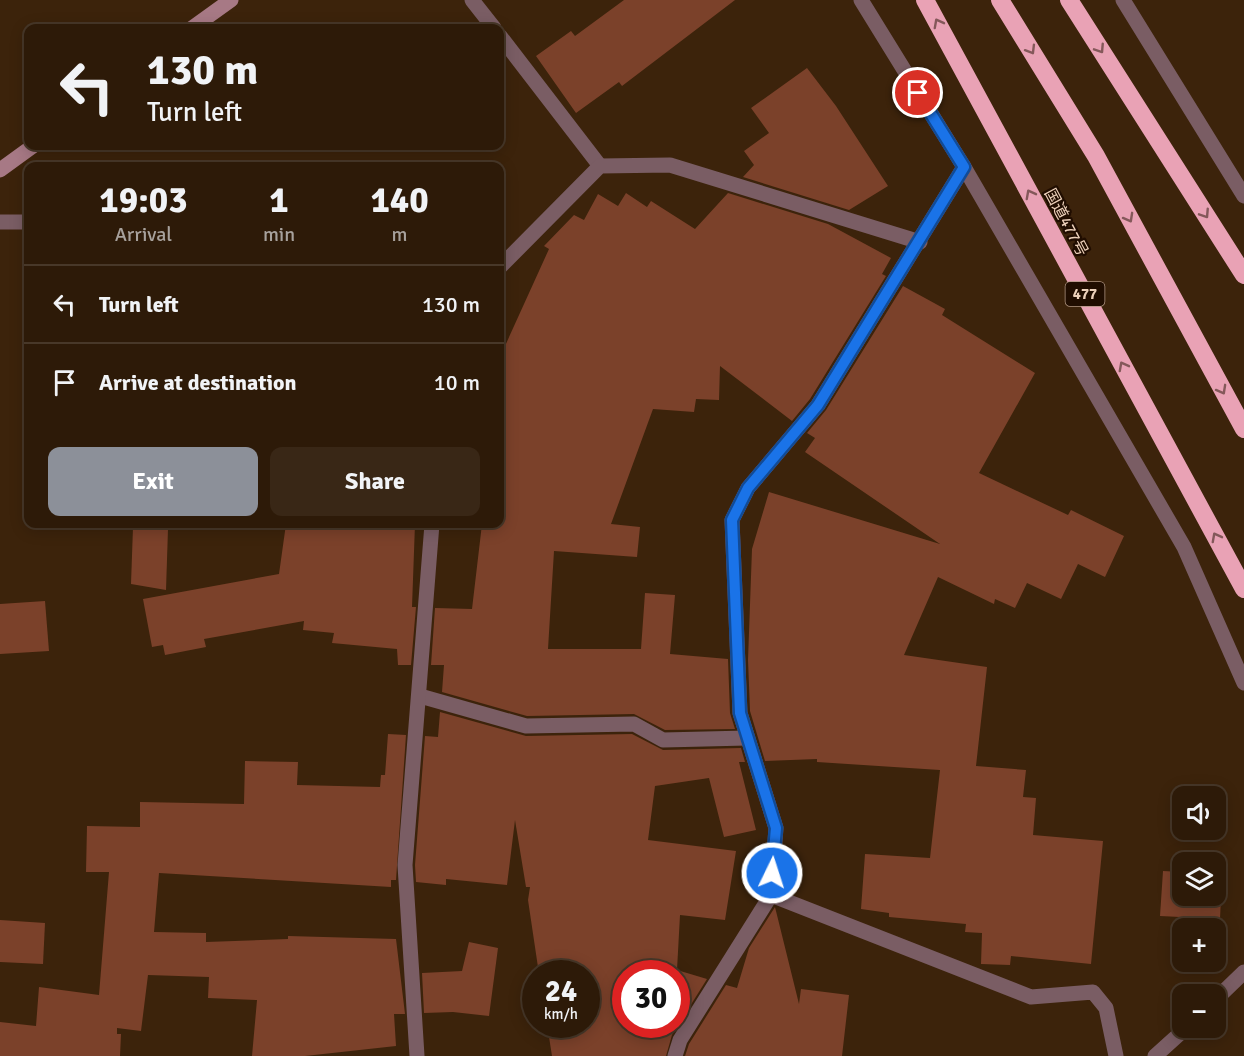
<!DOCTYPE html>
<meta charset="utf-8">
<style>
body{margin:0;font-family:Signika,"Noto Sans JP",sans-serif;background:#392716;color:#f1f3f6;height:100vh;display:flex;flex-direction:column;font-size:22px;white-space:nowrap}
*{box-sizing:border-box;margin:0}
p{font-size:20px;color:#a7a19c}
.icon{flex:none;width:33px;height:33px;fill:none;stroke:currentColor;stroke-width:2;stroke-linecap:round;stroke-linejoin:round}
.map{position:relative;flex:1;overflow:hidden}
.side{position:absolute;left:24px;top:162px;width:480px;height:366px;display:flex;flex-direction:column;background:#2d1a08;border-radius:12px;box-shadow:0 3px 15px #0003,0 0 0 2px #483829}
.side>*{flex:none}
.hud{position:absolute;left:24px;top:24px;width:480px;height:126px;border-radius:12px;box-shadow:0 3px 15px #0003,0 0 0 2px #483829;background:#2d1a08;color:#f1f3f6;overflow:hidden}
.controls{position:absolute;left:1172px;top:786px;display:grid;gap:12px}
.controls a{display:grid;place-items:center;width:54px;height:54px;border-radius:12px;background:#2d1a08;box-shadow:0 3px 15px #0003,0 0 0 2px #483829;font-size:30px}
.speed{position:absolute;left:522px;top:960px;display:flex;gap:12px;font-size:30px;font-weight:700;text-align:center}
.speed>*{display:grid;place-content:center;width:78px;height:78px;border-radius:50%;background:#2d1a08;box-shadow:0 3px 15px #0003,0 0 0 2px #483829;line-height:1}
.speed small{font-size:15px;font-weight:400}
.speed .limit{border:9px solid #d22;background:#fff;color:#111}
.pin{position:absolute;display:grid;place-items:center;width:51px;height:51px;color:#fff;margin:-26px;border:3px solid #fff;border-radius:50%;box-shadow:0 2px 6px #0007}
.me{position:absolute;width:66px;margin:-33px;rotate:4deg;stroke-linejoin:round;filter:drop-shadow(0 0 4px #0008)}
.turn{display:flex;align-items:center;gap:21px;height:126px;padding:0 24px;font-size:27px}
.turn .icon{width:78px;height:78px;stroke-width:2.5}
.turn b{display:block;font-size:42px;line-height:51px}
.eta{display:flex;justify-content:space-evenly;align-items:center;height:102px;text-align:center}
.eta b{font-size:36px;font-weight:800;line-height:42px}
.primary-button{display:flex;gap:12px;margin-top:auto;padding:12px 24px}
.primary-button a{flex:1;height:69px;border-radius:12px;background:#8c9099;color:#fff;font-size:24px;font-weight:800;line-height:69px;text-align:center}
.primary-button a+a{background:#392716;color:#f1f3f6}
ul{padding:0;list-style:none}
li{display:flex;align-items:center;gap:18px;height:78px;padding:0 24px;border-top:2px solid #483829}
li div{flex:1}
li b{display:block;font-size:22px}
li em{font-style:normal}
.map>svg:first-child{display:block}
</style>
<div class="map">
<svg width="1244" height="1056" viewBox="0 0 1244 1056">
<rect width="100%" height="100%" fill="#3c230b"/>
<!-- building -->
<g fill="#7b412a" fill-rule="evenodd">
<polygon points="624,0 735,0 622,86 619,82 576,113 536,56 571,31 575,36"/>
<polygon points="807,68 836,106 888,186 849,210 743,177 754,165 744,151 769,133 751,108"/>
<polygon points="626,193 647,207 651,201 695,229 728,193 828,224 891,258 882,274 886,276 810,399 792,421 720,366 719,400 696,399 694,412 653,409 611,524 640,527 637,557 554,551 548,649 641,649 645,593 675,595 670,654 728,659 730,713 735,729 665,730 634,714 527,716 442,692 444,665 431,665 435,608 472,609 482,524 500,524 500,357 549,249 544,246 574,215 584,220 598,194 618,206"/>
<polygon points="903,286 945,309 942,315 1035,373 979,473 1068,515 1071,510 1124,536 1105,577 1078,564 1061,599 1027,583 1015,608 995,599 994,604 938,577 904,655 987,667 976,766 1026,770 1023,797 1036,798 1033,835 1103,841 1091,964 1011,956 1010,965 981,964 982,933 965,932 966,924 889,917 889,913 861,909 865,854 930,858 940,770 817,762 817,759 765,761 750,711 748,660 752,549 769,492 940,544 805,452 815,438 807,433 826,410"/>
<polygon points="286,524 415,524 412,607 416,607 411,665 398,665 397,649 332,643 334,633 303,630 304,621 204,639 206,647 165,655 163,645 152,647 143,599 279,574"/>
<polygon points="133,527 168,529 166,590 131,584"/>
<polygon points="45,601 49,651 0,654 0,604"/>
<path d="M 440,712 L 526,736 L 632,734 L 663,750 L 741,748 L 745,762 L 739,762 L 756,830 L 724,837 L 709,778 L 655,786 L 648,840 L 736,851 L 725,920 L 680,915 L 677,970 L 707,979 L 672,1035 L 666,1056 L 552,1056 L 547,1024 L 586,1024 L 586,974 L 539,974 L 528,900 L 530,887 L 526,887 L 515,820 L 507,885 L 446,879 L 446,885 L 416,882 L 415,865 L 425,736 L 438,737 ZM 626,974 L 676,974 L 676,1024 L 626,1024 Z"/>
<polygon points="388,734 406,735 396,880 391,880 391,887 159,873 154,932 206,933 206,942 288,939 288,936 396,939 405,1014 394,1014 396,1046 305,1056 252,1056 257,1000 208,998 209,977 148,975 141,1031 117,1028 117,1034 121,1034 120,1056 0,1056 0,1022 36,1026 39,987 99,995 109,872 86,872 87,826 140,827 140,802 244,804 245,761 298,762 297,785 380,787 381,775 385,775"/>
<polygon points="1163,871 1182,872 1182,896 1215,896 1215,875 1222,875 1220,919 1160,916"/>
<polygon points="775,907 799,1004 801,989 849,995 842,1056 685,1056 689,1044 726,985 737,988 749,948"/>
<polygon points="0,920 45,923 43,964 0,962"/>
<polygon points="469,942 498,948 489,1016 453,1012 424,1013 422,973 462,971"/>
</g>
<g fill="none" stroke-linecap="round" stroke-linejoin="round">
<!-- lane -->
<polyline stroke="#7a5d64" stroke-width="15" points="420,696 526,726 634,724 663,740 747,738"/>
<!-- street -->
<g stroke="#7a5d64" stroke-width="15">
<polyline points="472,0 494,28"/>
<polyline points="861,0 964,167 1184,547 1244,683"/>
<polyline points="1123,0 1244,196"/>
<polyline points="500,36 600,166"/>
<polyline points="0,222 28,222"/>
<polyline points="500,267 600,166 670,165 920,242"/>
<polyline points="771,895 1031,997 1093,992 1106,1008 1116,1056"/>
<polyline points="1215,1000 1244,972"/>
<polyline points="417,1056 405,865 432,524"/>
<polyline points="675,1056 680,1040 771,895 776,828 740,713 732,520 748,488 818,405 964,167"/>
<polyline points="1155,1056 1186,1028"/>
</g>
<!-- secondary -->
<g stroke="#a77985" stroke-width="15">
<polyline points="192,28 231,0"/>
<polyline points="0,170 33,146"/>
</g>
<!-- highway -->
<g stroke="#e9a2b5" stroke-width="18">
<polyline points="925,0 1244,589"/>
<polyline points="1000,0 1096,156 1244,429"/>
<polyline points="1069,0 1244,275"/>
</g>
</g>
<!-- one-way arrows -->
<defs><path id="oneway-chevron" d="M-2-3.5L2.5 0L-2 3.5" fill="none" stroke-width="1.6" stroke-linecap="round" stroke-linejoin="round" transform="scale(1.5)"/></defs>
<g stroke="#84585a">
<use href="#oneway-chevron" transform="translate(938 23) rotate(-118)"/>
<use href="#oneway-chevron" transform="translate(1100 49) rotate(57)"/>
<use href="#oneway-chevron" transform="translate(1031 50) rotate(59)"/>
<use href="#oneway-chevron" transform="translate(1030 194) rotate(-118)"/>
<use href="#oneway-chevron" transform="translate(1205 214) rotate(57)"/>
<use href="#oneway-chevron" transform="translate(1129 218) rotate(61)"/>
<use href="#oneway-chevron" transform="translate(1123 366) rotate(-118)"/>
<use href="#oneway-chevron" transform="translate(1222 390) rotate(61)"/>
<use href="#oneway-chevron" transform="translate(1216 537) rotate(-118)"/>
</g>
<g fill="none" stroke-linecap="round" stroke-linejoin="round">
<defs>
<polyline id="route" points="772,873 776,828 740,713 732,520 748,488 818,405 964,167 918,93"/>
</defs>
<!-- route casing -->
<use href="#route" stroke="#114b97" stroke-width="15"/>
<!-- route -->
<use href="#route" stroke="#1a73e8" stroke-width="10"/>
</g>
<g text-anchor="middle" stroke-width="4.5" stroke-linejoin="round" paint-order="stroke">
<!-- shield labels -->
<rect fill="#200d00" stroke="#b09682" stroke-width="1.5" x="1065.5" y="282" width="39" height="24" rx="4.5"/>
<g font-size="15" font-weight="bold" fill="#edd1ba">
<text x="1085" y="299">477</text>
</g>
<!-- street labels -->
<g font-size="16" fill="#edd1ba" stroke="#200d00">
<text transform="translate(1067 222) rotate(62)" y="6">国道477号</text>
</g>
</g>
</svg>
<div class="controls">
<a><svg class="icon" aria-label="sound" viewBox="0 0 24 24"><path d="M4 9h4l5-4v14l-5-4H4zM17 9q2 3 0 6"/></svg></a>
<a><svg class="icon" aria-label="layers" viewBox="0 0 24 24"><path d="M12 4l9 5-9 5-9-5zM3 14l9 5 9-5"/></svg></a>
<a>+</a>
<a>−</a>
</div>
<div class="speed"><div>24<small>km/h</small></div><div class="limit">30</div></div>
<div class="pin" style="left:918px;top:93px;background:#d93025"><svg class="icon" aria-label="arrive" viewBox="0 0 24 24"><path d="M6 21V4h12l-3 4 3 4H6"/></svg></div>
<svg class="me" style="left:772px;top:873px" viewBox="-20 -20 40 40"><circle r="17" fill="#1a73e8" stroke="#fff" stroke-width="3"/><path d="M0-11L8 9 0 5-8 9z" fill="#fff"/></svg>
<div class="hud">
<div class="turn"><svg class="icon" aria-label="left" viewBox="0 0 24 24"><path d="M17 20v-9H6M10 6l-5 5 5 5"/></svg><div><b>130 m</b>Turn left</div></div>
</div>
<section class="side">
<div class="eta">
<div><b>19:03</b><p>Arrival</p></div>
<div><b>1</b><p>min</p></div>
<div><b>140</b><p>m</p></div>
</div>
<ul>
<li><svg class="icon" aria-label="left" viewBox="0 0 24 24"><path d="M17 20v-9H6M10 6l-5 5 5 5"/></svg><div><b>Turn left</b></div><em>130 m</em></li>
<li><svg class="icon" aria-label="arrive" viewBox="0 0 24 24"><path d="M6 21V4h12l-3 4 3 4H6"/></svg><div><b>Arrive at destination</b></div><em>10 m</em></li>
</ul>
<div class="primary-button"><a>Exit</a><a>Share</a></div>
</section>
</div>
